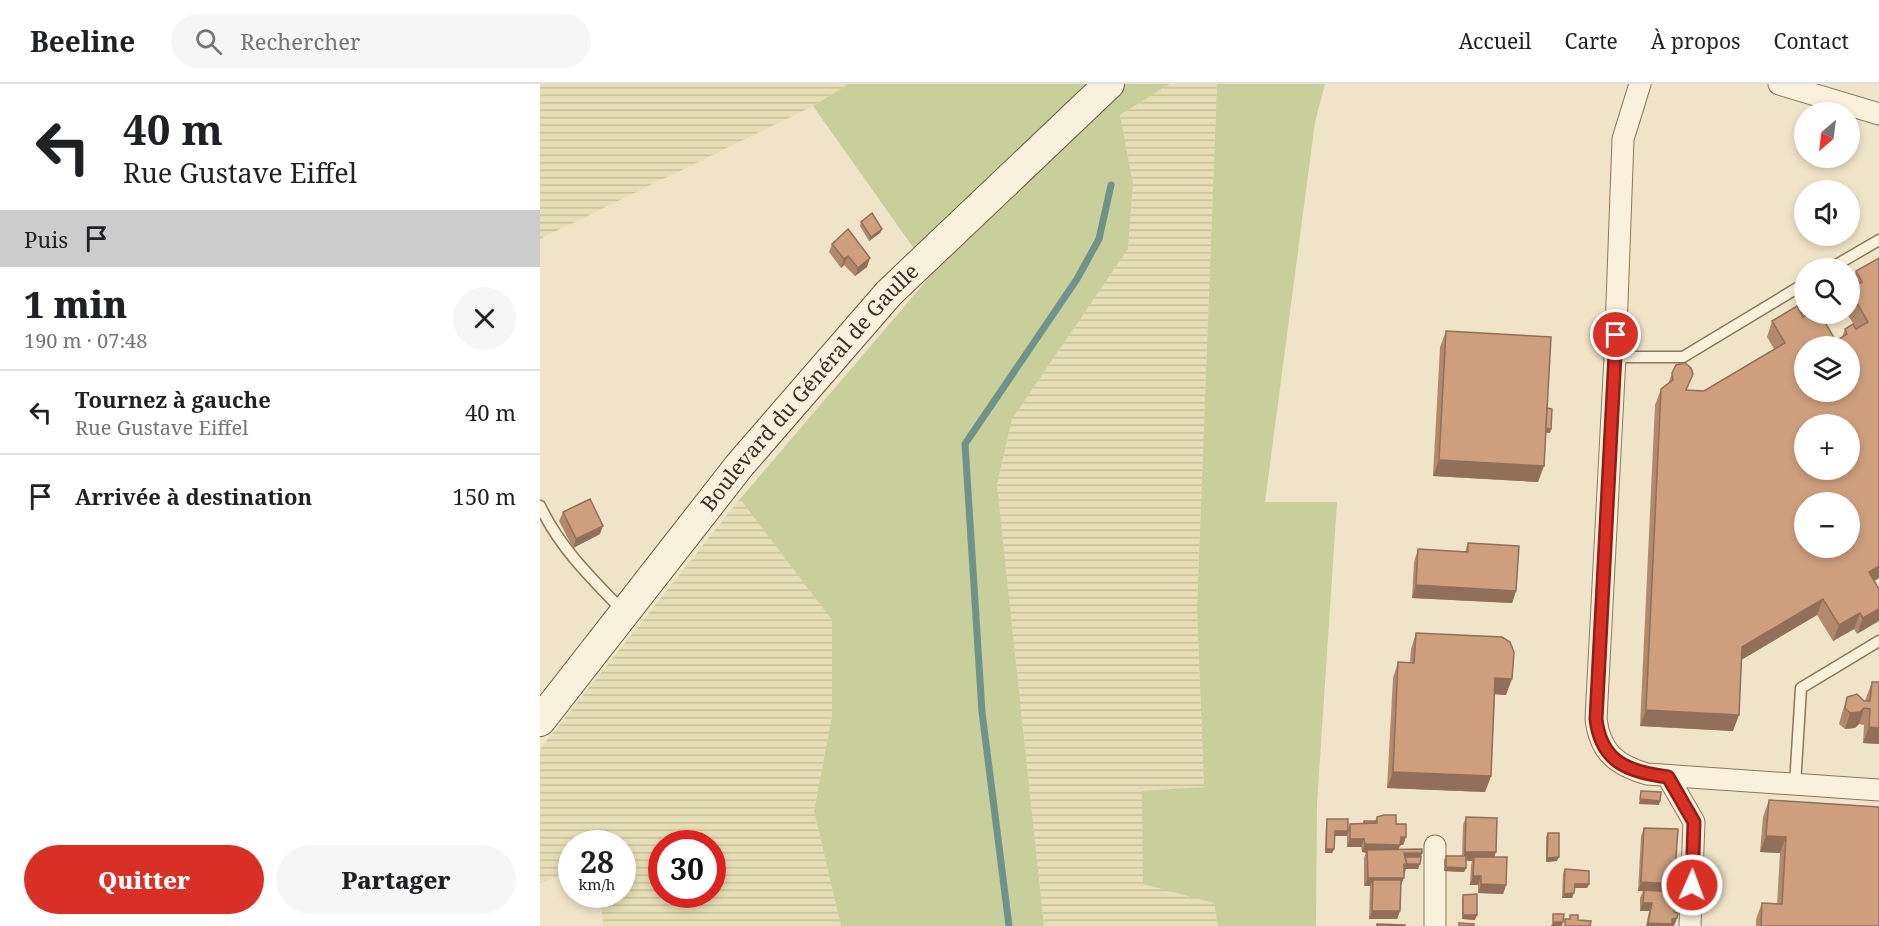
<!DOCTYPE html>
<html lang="fr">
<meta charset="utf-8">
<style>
body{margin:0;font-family:"Noto Serif",serif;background:#f6f6f6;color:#202124;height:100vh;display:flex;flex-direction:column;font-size:22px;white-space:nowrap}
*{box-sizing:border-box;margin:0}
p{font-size:20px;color:#757577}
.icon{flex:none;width:33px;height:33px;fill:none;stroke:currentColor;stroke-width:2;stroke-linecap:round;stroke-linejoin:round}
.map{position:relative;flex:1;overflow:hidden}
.panel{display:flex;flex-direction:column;background:#fff;width:540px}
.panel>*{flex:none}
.guide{background:#fff;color:#202124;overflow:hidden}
.needle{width:39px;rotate:208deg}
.fabs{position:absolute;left:1254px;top:18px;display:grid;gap:12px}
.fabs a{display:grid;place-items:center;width:66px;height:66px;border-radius:50%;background:#fff;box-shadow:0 3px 9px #0003;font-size:30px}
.speed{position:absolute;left:18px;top:746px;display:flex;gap:12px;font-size:30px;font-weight:700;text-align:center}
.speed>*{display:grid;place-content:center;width:78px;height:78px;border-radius:50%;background:#fff;box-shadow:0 3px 9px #0003;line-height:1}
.speed small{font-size:15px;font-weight:400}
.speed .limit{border:9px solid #d22;background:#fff;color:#111}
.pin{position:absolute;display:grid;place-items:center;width:51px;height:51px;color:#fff;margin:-26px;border:3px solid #fff;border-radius:50%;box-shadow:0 2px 6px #0007}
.me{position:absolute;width:66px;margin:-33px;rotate:2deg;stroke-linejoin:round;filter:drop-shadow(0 0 4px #0008)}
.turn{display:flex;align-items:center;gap:21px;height:126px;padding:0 24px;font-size:27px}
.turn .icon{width:78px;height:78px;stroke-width:2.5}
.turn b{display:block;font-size:42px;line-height:51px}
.then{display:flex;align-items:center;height:57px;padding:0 24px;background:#0003;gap:12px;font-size:22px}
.round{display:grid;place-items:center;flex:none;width:63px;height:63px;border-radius:32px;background:#f6f6f6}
.headline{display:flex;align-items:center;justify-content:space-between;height:102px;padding:0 24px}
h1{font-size:36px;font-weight:800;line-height:45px}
.cta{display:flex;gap:12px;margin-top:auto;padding:12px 24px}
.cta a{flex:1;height:69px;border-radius:36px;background:#d93025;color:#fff;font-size:24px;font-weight:800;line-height:69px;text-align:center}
.cta a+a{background:#f6f6f6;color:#202124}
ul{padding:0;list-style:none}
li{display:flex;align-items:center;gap:18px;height:84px;padding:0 24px;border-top:2px solid #e0e0e0}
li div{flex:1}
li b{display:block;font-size:22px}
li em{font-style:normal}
header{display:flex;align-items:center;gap:36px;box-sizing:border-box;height:84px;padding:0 30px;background:#fff;border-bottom:2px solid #e0e0e0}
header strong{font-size:28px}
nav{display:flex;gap:33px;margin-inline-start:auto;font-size:21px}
.search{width:420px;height:54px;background:#f6f6f6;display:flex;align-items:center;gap:15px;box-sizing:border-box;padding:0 21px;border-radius:33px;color:#757577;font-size:22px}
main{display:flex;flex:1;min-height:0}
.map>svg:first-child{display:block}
</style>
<header>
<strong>Beeline</strong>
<div class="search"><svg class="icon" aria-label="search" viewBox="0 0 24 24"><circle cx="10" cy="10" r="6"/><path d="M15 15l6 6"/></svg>Rechercher</div>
<nav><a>Accueil</a><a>Carte</a><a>À propos</a><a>Contact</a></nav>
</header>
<main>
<section class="panel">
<div class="guide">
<div class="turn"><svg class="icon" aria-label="left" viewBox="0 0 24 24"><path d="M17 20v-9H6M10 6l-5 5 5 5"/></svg><div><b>40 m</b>Rue Gustave Eiffel</div></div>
<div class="then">Puis<svg class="icon" aria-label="arrive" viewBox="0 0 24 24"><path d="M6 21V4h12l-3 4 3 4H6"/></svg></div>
</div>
<div class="headline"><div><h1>1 min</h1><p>190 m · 07:48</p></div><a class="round"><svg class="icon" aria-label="close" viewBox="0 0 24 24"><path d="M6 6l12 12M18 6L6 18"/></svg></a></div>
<ul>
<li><svg class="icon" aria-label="left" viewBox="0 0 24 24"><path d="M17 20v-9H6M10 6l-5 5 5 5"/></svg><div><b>Tournez à gauche</b><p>Rue Gustave Eiffel</p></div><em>40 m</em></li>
<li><svg class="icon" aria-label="arrive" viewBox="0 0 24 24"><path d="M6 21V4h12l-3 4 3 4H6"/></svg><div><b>Arrivée à destination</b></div><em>150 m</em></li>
</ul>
<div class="cta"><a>Quitter</a><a>Partager</a></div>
</section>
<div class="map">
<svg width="1339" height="842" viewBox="0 0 1339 842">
<defs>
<pattern id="farmland-rules" width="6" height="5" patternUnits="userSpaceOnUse" patternTransform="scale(1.5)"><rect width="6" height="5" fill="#e6deb5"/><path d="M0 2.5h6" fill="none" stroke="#c6bf9b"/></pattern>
</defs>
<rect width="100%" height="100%" fill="#f0e4c8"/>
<!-- farmland -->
<g fill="url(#farmland-rules)" fill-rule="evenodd">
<polygon points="0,0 308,0 273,22 0,155"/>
<polygon points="630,0 677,0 657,524 664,703 602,708 674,819 678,842 504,842 457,402 472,335 588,165 593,99 580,31"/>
<path d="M 200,415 L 292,536 L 292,632 L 274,727 L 301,842 L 63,842 L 60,810 L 82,810 L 82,759 L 32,759 L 31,788 L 0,799 L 0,665 ZM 122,759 L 172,759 L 172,810 L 122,810 Z"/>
</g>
<!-- grass -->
<g fill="#c9cf9b">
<polygon points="308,0 630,0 580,31 593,99 588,165 472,335 457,401 504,842 301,842 274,727 292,632 292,536 200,415 392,190 273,22"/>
<polygon points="677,0 785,0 775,38 725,418 797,418 777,720 776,842 678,842 674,819 603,800 602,707 664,703 657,524"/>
</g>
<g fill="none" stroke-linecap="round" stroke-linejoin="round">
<!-- stream -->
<polyline stroke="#6f938a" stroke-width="7" points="469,842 442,628 425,360 537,195 559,155 571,101"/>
<defs>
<g id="lane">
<polyline points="1291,184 1339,156"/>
<polyline points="1075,273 1143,273 1264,200"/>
<path d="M 0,422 C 20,464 51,494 83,527"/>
<polyline points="1255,701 1261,604 1339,557"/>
</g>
<g id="street">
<path d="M 1100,0 L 1083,55 L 1075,273 L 1056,635 C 1060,668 1076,681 1107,690 L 1339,706"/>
<polyline points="1239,0 1339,30"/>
<polyline points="1128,693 1154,738 1150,842"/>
<polyline points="895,762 895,842"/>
</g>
<g id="secondary">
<path id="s1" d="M 0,637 L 199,382 L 349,209 L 569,0"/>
</g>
</defs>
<!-- lane casing -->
<use href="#lane" stroke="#8d765c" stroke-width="13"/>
<!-- street casing -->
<use href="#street" stroke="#8d765c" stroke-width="23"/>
<!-- secondary casing -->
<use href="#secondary" stroke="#6f573f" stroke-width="32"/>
<!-- lane -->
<use href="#lane" stroke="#faf1dc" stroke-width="10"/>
<!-- street -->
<use href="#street" stroke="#faf1dc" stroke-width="21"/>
<!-- secondary -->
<use href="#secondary" stroke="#faf1dc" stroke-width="30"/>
</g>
<!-- wall -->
<g fill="#b2896c">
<polygon points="321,138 342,145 340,149 329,157 320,142"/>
<polygon points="292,160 327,183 315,192 304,181 301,184 289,168"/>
<polygon points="1339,174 1339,494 1334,497 1339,505 1317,550 1314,545 1293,557 1277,531 1201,576 1193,647 1100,642 1115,321 1121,305 1128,300 1132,289 1147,306 1164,307 1234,265 1227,253 1232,237 1261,229 1296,257 1302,253 1305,245 1317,245 1307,230 1310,230 1310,200 1312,199 1316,187"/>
<polygon points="906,247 1007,324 1011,345 1010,349 1006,349 998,398 893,392 900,263"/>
<polygon points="23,428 60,450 33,464 19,437"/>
<polygon points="928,459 976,507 972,519 872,514 874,478 878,465 925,468"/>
<polygon points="876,549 966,611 955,610 951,692 945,708 847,704 853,594 858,578 870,579 871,565"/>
<polygon points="1332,598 1339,598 1339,660 1323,659 1324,641 1319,640 1315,644 1305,645 1299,640 1302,629 1307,613 1325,617 1326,614"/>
<polygon points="1229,716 1339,842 1216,842 1216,835 1222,819 1237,820 1240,769 1220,768 1223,733"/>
<polygon points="837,733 856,740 866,753 863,761 860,761 859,765 882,769 878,785 866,785 861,802 860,827 857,835 829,835 830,802 824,802 824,774 826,768 822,768 821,763 807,763 807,751 807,752 795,752 794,765 792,769 785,769 786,739 787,735 808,745 810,740 823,739 824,737 835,737"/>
<polygon points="926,733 955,773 966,801 963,810 938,809 938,801 930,801 931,781 932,777 926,777 926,784 924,788 904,787 904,776 906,772 922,772 923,741"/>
<polygon points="1104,744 1134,800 1131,808 1134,828 1137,834 1134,842 1106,842 1109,827 1100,827 1100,814 1103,807 1098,807 1101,752"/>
<polygon points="1008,749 1017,777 1006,778 1006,753"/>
<polygon points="1025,785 1049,800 1047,804 1034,804 1032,814 1022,814 1023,789"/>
<polygon points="923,811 935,836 922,835 922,815"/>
</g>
<!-- shaded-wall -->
<g fill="#916f58">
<polygon points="342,145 340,149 329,157 331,153"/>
<polygon points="308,172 304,181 301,184 304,175"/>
<polygon points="330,174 327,183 315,192 318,184"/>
<polygon points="1003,344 1011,345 1010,349 1001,348"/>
<polygon points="899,376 1004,382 998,398 893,392"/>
<polygon points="63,442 60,450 33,464 36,455"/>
<polygon points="1339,482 1339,494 1323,504 1329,488"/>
<polygon points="876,501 976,507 972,519 872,514"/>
<polygon points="1283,515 1277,531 1196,579 1202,563"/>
<polygon points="1339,525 1339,537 1317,550 1323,534"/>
<polygon points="1320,529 1314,545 1293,557 1299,541"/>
<polygon points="955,594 972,595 966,611 950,610"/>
<polygon points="1324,624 1319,640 1315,644 1305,645 1310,629"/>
<polygon points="1106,626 1199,631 1193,647 1100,642"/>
<polygon points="1329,643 1339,644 1339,660 1323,659"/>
<polygon points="853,688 951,692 945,708 847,704"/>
<polygon points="1100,715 1120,717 1119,721 1099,720"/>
<polygon points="795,747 808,747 807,752 793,752"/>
<polygon points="1226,752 1246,753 1240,769 1220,768"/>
<polygon points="861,753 866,753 863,761 860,761 857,769 827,766 826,769 822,768 825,760"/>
<polygon points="810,755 824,755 821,763 807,763"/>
<polygon points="786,765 794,765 792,769 785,769"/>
<polygon points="925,768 956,768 953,777 934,773 932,777 922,776"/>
<polygon points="864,769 882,769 879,777 863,777"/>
<polygon points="1019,773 1017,777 1006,778 1007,774"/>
<polygon points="863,780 880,780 878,785 866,785 864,788"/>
<polygon points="906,783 926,784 924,788 904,787"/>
<polygon points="933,792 941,792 938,801 930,801"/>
<polygon points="828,794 864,794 860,802 833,796 830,802 824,802"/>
<polygon points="1101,798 1134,800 1131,809 1098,807"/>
<polygon points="941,800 966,801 963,810 938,809"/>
<polygon points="1035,800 1049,800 1047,804 1033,804"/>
<polygon points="1034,809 1032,814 1022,814 1024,810"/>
<polygon points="1103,819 1112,819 1109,827 1100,827"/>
<polygon points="832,827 860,827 857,835 829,835"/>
<polygon points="923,831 937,831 935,836 922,835"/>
<polygon points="1137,834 1134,842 1106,842 1108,839"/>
<polygon points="1013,838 1023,838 1022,842 1011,842"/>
</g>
<!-- building -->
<g fill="#cf9f7d" stroke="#916f58" stroke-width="1.5" fill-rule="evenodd">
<polygon points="332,129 342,145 331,153 321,138"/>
<polygon points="308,145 330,174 318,184 308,172 304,175 292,160"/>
<path d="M 1339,174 L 1339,482 L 1329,488 L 1339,505 L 1339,525 L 1323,534 L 1320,529 L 1299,541 L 1283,515 L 1202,563 L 1199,631 L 1106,626 L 1121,305 L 1133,296 L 1132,289 L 1136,281 L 1145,279 L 1151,284 L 1153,290 L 1146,306 L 1164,307 L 1245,259 L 1232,237 L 1257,222 L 1263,233 L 1268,230 L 1280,230 L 1296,257 L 1307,250 L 1305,245 L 1313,240 L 1316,245 L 1328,238 L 1310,207 L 1310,205 L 1322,198 L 1316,187 ZM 1264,262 L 1310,262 L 1310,308 L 1264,308 ZM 1264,340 L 1310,340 L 1310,386 L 1264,386 ZM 1264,418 L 1310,418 L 1310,464 L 1264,464 Z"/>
<polygon points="1312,199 1314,202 1310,205 1310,200"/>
<polygon points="1264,227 1264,230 1268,230 1263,233 1261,229"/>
<polygon points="906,247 1011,253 1004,382 899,376"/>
<polygon points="1007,324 1012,325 1011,345 1006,344"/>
<polygon points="50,415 63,442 36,455 23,428"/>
<polygon points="928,459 979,462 976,507 876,501 878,465 928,468"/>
<polygon points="876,549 962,553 970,558 974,568 972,595 955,594 951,692 853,688 858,578 874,579"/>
<polygon points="1332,598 1339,598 1339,644 1329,643 1330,625 1324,624 1320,628 1310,629 1305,624 1307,613 1317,610 1324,617 1330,617"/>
<polygon points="1101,707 1121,708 1120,717 1100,715"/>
<polygon points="1229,716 1339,723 1339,842 1221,842 1222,819 1242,820 1246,753 1226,752"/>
<polygon points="844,731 856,731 856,740 866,740 866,753 861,753 860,761 825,760 824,755 810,755 810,740 837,739 837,733"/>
<polygon points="926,733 957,734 956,768 925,768"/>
<polygon points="787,735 808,735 808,747 795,747 794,765 786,765"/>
<rect x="824" y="737" width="11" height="2"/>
<polygon points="1104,744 1138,745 1134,800 1101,798"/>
<polygon points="1008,749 1019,749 1019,773 1007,774"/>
<polygon points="882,765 882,769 864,769 867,780 864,780 864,794 828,794 827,766"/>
<polygon points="906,772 926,772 926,784 906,783"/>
<polygon points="865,773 881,773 880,780 865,780 867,780"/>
<polygon points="934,773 967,773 966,801 941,800 941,792 933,792"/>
<polygon points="1025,785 1049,787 1049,800 1035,800 1034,809 1024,810"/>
<polygon points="833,796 861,796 860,827 832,827"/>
<polygon points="1104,806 1134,808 1134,828 1138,829 1137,834 1132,835 1132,840 1108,839 1112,819 1103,819"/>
<polygon points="937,810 937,831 923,831 923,811"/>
<polygon points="1013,830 1024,830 1023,838 1013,838"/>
<polygon points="1030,831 1038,831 1038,836 1051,837 1050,842 1025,842 1025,835 1030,835"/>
<polygon points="919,839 934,840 934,842 919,842"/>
<polygon points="837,840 865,841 865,842 837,842"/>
</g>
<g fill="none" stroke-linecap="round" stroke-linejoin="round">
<defs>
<path id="route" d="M 1076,251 L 1056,635 C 1061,678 1088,688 1128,693 L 1154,738 L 1152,801"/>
</defs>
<!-- route casing -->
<use href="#route" stroke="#8d1f18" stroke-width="15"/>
<!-- route -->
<use href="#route" stroke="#d93025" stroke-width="10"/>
</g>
<g text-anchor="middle" stroke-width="4.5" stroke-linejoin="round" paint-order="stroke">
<!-- street labels -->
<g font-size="21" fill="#3d2e20" stroke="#f7eed8">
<text dy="7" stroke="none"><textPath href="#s1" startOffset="429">Boulevard du Général de Gaulle</textPath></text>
</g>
</g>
</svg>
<div class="fabs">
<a><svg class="needle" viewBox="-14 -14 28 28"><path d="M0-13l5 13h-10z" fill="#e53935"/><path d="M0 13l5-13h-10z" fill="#757577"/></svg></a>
<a><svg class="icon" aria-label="sound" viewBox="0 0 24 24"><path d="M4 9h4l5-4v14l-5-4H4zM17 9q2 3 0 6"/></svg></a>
<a><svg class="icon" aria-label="search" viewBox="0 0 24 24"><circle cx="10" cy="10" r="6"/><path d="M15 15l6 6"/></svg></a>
<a><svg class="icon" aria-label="layers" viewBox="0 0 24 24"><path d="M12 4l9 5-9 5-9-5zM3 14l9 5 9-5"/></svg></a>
<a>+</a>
<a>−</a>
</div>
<div class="speed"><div>28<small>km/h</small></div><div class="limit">30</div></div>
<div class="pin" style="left:1076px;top:251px;background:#d93025"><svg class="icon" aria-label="arrive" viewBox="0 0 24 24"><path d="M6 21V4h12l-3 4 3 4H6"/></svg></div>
<svg class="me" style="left:1152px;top:801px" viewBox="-20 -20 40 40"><circle r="17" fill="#d93025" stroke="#fff" stroke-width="3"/><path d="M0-11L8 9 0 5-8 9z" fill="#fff"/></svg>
</div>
</main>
